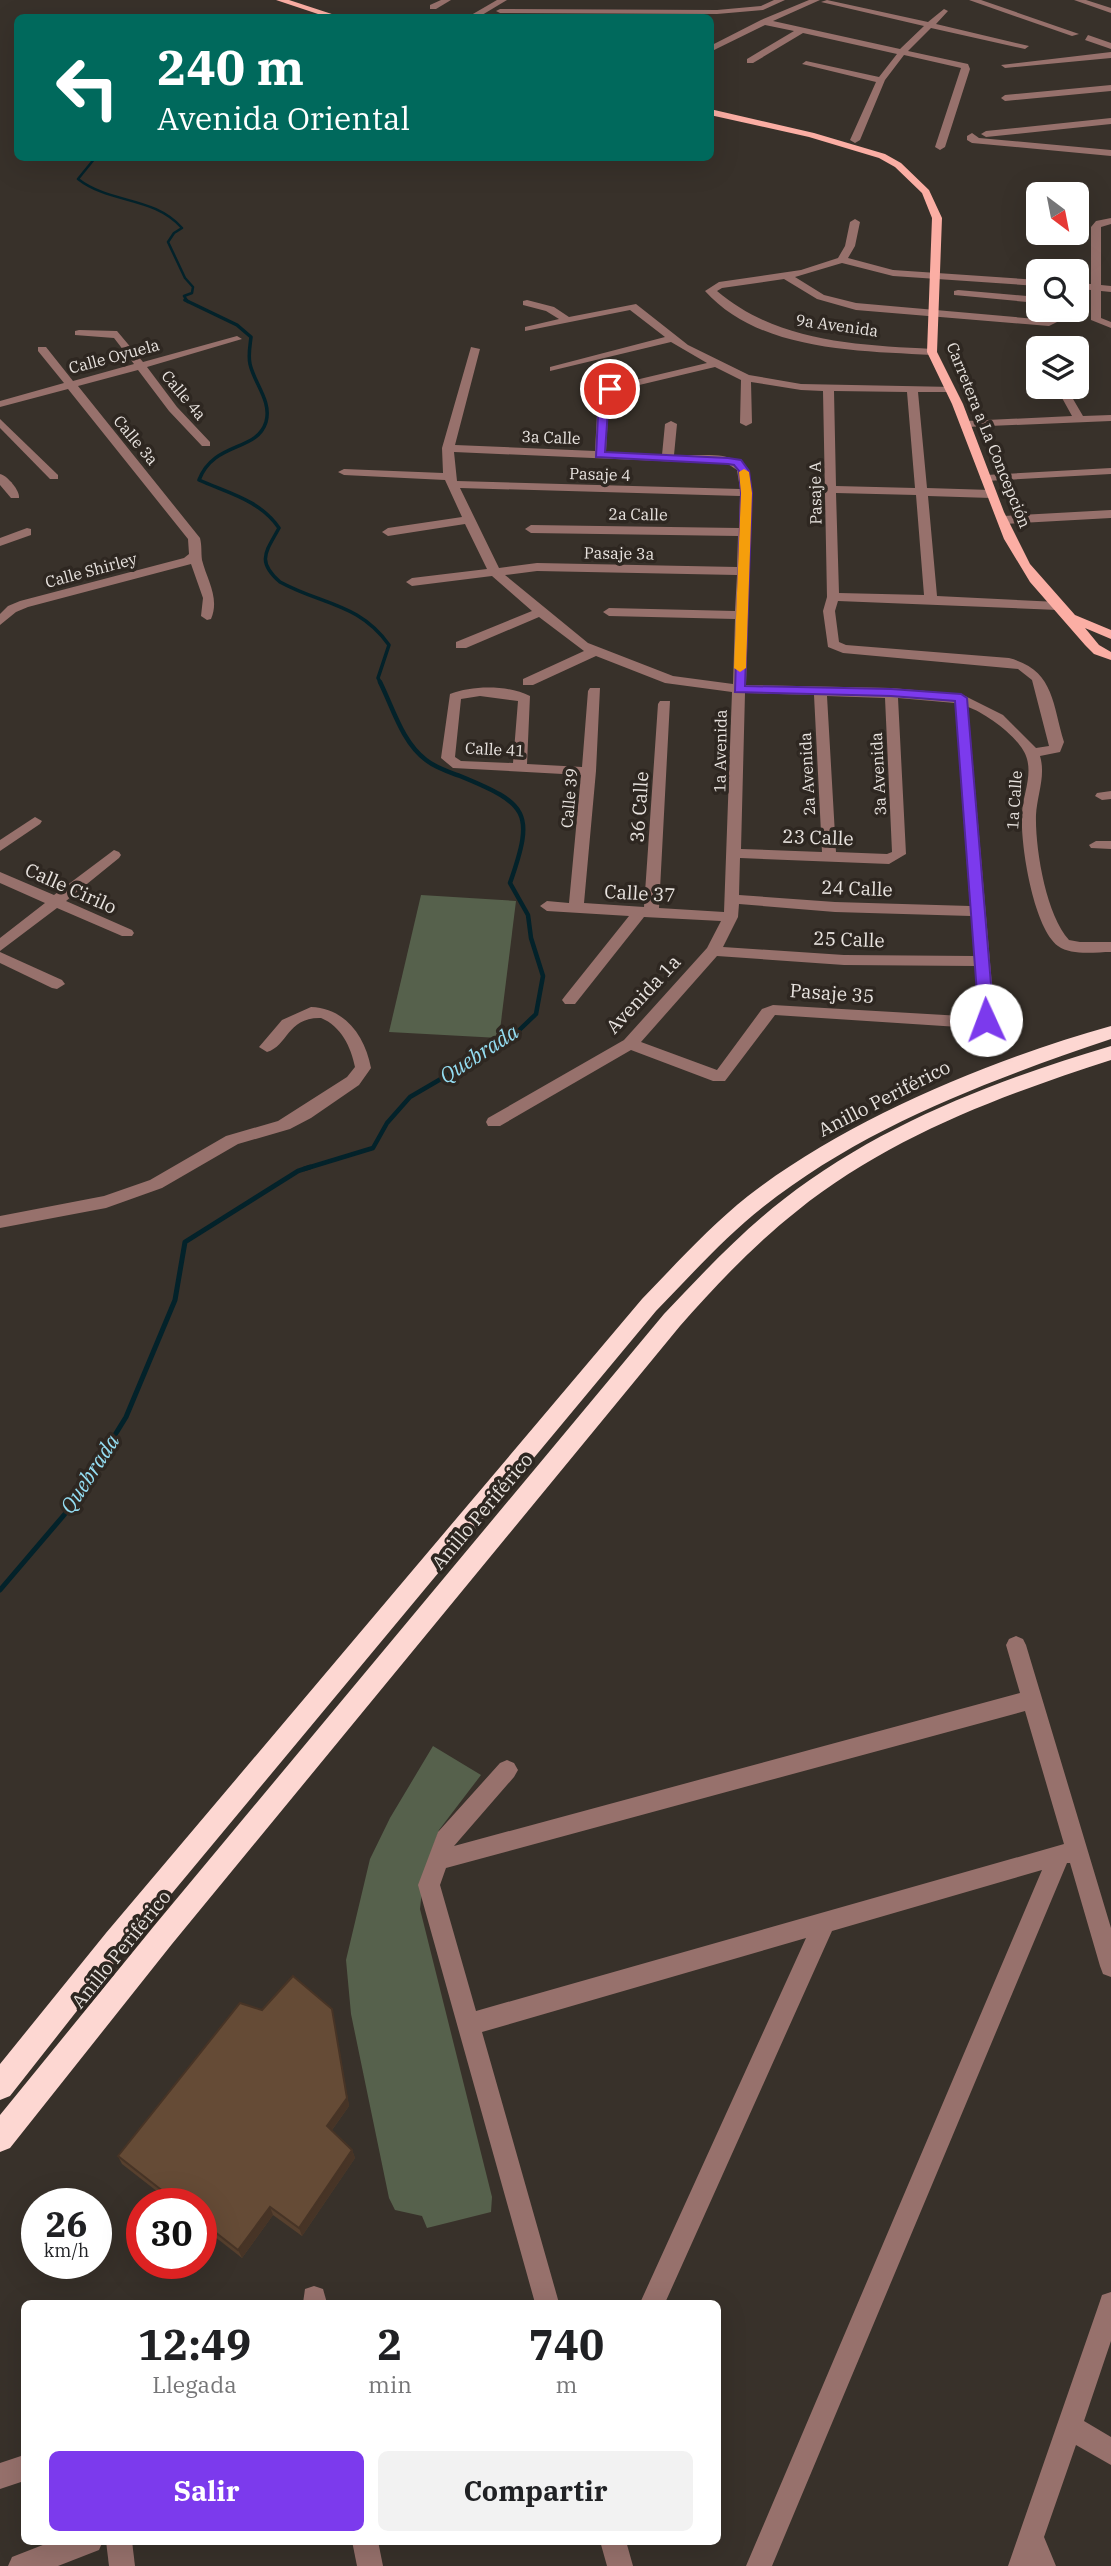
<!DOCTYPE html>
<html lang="es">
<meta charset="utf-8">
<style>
body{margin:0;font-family:"IBM Plex Serif",serif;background:#f2f2f2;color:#202124;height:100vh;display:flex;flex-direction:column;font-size:26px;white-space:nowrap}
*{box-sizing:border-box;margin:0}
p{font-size:23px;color:#757577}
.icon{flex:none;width:38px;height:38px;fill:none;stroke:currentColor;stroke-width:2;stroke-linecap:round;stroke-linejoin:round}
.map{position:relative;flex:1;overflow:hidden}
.sheet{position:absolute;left:21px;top:2300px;width:700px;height:245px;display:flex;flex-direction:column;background:#fff;border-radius:10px;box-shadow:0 7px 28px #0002}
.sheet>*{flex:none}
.hud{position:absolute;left:14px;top:14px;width:700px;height:147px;border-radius:10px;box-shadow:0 7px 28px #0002;background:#00695c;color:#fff;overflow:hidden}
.needle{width:46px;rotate:148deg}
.fabs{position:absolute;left:1026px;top:182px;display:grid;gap:14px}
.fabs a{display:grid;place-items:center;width:63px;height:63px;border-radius:10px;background:#fff;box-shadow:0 7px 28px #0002;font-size:35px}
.speed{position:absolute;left:21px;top:2188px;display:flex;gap:14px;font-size:35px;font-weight:700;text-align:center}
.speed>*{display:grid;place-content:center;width:91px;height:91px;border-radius:50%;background:#fff;box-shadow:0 7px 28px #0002;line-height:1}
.speed small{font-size:18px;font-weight:400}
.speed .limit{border:10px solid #d22;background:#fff;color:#111}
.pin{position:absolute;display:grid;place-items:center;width:60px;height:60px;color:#fff;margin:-30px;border:4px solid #fff;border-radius:50%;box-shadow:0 2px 7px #0007}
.me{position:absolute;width:77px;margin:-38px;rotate:358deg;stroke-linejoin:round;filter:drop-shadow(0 0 5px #0008)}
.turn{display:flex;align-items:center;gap:24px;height:147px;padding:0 28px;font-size:32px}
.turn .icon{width:91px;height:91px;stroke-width:2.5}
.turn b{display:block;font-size:49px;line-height:60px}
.eta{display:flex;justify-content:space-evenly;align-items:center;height:119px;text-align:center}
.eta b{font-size:42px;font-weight:700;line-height:49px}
.button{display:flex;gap:14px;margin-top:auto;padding:14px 28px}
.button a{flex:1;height:80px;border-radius:10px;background:#7c3aed;color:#fff;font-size:28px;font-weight:700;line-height:80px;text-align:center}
.button a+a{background:#f2f2f2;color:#202124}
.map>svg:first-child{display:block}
</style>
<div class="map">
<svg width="1111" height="2566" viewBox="0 0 1111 2566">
<rect width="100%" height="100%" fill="#38312a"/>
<!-- green -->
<g fill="#56614c">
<polygon points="421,895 516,901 499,1038 389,1032"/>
<polygon points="433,1746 481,1775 439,1830 424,1872 420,1909 492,2197 491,2212 427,2228 422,2216 395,2210 389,2198 351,2014 346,1960 370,1859 390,1818"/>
</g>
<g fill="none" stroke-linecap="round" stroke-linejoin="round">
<!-- stream-far3 -->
<path stroke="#03222a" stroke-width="2.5" d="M 95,158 L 78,179 C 110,204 154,196 182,228 L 174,233 L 168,242 L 185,278 L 193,287 L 192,293 L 184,296 L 188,302"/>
<!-- stream-far2 -->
<path stroke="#03222a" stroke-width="3.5" d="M 185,300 L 237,325 L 251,337 C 250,346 248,355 250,364 C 254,383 272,401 266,422 C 257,452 214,441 199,480 C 228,493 260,500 279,528 C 266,552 256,561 280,582 C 322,605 359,603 389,645 L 378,678 L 381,684"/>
<!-- stream-far1 -->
<path stroke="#03222a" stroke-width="4.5" d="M 304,1169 L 373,1148 L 387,1123 L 410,1097 L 511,1038 L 536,1014 L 543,976 L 531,938 L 528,915 L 510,883 C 535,812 528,804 460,776 C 449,772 436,768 426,760 C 402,742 393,708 380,682"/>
<!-- stream -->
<polyline stroke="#03222a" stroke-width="5" points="0,1590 70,1508 126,1417 175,1300 185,1242 298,1171 310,1167"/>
<!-- minor -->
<g fill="#97716c" fill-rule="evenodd">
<polygon points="441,0 451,0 436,9 430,9 430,5"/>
<polygon points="497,0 507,0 477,18 466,18"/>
<polygon points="774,0 785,0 763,10 717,14 500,13 496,11 500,9 717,10 761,6"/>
<polygon points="809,0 820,0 773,21 900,49 924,26 821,2 827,0 928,22 944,9 948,11 936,24 1029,46 1025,49 931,28 908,51 968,64 970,69 945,147 940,150 935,147 961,68 904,55 885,80 860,140 855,143 850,140 876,82 802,64 806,61 879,77 897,54 803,33 753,63 747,63 747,59 794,31 765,25 710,52 710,46 761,20"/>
<polygon points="969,0 981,0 1079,34 1072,36"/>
<polygon points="1074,0 1086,0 1111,8 1111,13"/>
<polygon points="1088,35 1111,43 1111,49 1085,40"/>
<polygon points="1111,52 1111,58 1005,68 1001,65"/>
<polygon points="1111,85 1111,91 1005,101 1001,98 1005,95"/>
<polygon points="1111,118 1111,124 986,137 981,134 986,131"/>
<polygon points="972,133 979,138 1111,150 1111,156 972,143 967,140 967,136"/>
<polygon points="1111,218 1111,224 1101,227 1101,285 1111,286 1111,292 1101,291 1101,318 1111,322 1111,328 1091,320 1091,290 1076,289 1076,283 1091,284 1091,227 1096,221"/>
<path d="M 855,219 L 860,222 L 855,246 L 848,258 L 893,270 L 1038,280 L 1038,286 L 893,276 L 842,263 L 795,277 L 824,295 L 856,303 L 1048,320 L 1053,317 L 1054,310 L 1064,310 L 1063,319 L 1049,326 L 856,310 L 817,299 L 784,279 L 722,288 L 717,291 C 777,342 856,345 932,349 L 937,352 L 932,355 C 857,351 759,351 705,291 L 719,282 L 801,270 L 838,258 L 845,246 L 850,222 Z"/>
<polygon points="958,290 1038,297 1038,303 954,295 954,291"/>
<path d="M 527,300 L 554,307 L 569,317 L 636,304 L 688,345 L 749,375 L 801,384 L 954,387 L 954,391 L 950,392 L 918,392 L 927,488 L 991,490 L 997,494 L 991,498 L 928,496 L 937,596 L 1058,602 L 1064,606 L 1058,610 L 838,601 L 835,611 L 839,642 L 846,645 L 1009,658 C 1054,670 1052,702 1064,742 L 1060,752 L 1040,756 C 1046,776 1037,795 1036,815 C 1035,848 1046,915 1069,940 L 1080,942 L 1111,942 L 1111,952 C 1095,952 1072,956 1058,946 C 1033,927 1020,843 1022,813 C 1023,795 1032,777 1027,759 C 1023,740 986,713 968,707 L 995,1020 L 993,1024 L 974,1028 L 775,1015 L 725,1081 L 713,1081 L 631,1050 L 500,1126 L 488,1126 L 486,1122 L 488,1118 L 624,1040 L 707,948 L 721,921 L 644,917 L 575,1004 L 565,1004 L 562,1000 L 565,996 L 629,916 L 547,911 L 540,906 L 547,901 L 569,903 L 581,775 L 453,768 L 441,758 L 450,694 C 473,685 508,685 530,696 L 527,764 L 582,767 L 588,691 L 590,688 L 600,688 L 596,771 L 584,903 L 644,907 L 658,704 L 660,701 L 670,701 L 659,908 L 724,912 L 732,692 L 665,683 L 596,656 L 533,685 L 523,685 L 523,679 L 584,651 L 539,617 L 466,648 L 456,648 L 456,642 L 532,611 L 492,576 L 412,586 L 406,582 L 412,578 L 487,569 L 465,524 L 388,536 L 382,532 L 388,528 L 462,517 L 445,480 L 344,475 L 338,472 L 344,469 L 443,473 L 442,448 L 471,347 L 480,349 L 455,445 L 595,451 L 598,395 L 606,387 L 707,363 L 671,342 L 550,371 L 550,367 L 665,337 L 630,310 L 525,331 L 525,327 L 559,319 L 546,311 L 523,305 L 523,301 ZM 715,367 L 741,380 L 740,423 L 746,426 L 752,423 L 751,382 L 801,390 L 823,391 L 827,597 L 823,611 L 828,647 L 843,653 L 1018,669 L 1032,680 L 1049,746 L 1036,748 L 1003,715 L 961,694 L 891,688 L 746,685 L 752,493 C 751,445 710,457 674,455 L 677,424 L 671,421 L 665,424 L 662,455 L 606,452 L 609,396 L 614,391 ZM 834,391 L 907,392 L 915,488 L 836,486 ZM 454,452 L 728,464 L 737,470 L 740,489 L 457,481 ZM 460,488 L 740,496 L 739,528 L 531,525 L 525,529 L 531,533 L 738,536 L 737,567 L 537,563 L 499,568 ZM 836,493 L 916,495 L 924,595 L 839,593 ZM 537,571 L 737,575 L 735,611 L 609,608 L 603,612 L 609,616 L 735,619 L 733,684 L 673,676 L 588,643 L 505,575 ZM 745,693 L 814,695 L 822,852 L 741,849 ZM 480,696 L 518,701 L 513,763 L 461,761 L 455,757 L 461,699 ZM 827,696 L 885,698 L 892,852 L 887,854 L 836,852 ZM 898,698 L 955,703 L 970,906 L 835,902 L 739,895 L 740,858 L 889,864 L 906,854 ZM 739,904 L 835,912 L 971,916 L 974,956 L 844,955 L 723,947 L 738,917 ZM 717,956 L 844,965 L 975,966 L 979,1017 L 773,1005 L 762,1009 L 717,1070 L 641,1042 Z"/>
<path d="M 79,330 L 117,331 L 143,362 L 237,336 L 242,339 L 147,367 L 177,407 L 210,442 L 210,446 L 202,446 L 169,411 L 138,370 L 78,386 L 200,538 C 202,546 201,552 202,560 C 207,580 220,598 211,619 L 207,620 L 201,616 L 203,598 L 191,564 L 28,607 L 16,612 L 0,625 L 0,614 L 8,606 L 20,601 L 184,558 L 189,554 L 188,539 L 68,389 L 0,407 L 0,401 L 64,383 L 38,351 L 38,347 L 46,347 L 73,381 L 134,364 L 114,338 L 75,335 L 75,331 Z"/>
<polygon points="1056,387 1066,387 1083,416 1111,415 1111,421 966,427 960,424 966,421 1072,416"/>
<polygon points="0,419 58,475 58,479 50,479 0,428"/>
<polygon points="1111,468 1111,474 986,481 980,478 986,475"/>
<path d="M 0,474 C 8,476 20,491 19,498 L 11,498 L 0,485 Z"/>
<polygon points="1111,510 1111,518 1003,524 997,520 1003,516"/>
<polygon points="27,528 31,529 31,535 0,546 0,538"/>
<polygon points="1111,791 1111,799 1102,800 1095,796 1097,793"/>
<polygon points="35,817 42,821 40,824 0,851 0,840"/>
<polygon points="1096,841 1111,841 1111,849 1091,848 1089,845"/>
<polygon points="114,850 119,852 121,855 119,858 66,901 132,930 134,933 132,936 122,936 57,908 0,951 0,938 45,903 0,883 0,872 54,895"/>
<polygon points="0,952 62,980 65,984 57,989 52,988 0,963"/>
<path d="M 311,1007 C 345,1008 365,1036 371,1068 L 359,1085 L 311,1118 L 290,1129 L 238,1144 L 162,1188 L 106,1208 L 0,1228 L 0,1216 L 104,1196 L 150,1180 L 226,1136 L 278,1121 L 347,1077 L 355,1067 C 351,1047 341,1026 321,1018 C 287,1017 288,1046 267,1052 L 259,1047 L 282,1020 Z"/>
<path d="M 1016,1636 L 1023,1639 L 1026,1645 L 1111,1928 L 1111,1977 L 1103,1974 L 1100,1966 L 1070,1863 L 1067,1863 L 772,2566 L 746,2566 L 1042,1870 L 832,1931 L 665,2303 L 640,2303 L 806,1938 L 482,2032 L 559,2303 L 535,2303 L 418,1885 L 438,1832 L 500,1763 L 507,1760 L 514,1763 L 518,1770 L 514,1777 L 454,1846 L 1020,1693 L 1006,1645 L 1009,1639 ZM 1025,1711 L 1064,1844 L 476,2011 L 440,1885 L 446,1868 Z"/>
<polygon points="314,2286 323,2289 327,2303 303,2303 305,2289"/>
<polygon points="1111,2292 1111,2341 1084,2421 1111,2437 1111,2465 1076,2445 1044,2537 1056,2566 1008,2566 1099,2304 1102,2295"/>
<polygon points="24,2455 24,2481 0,2489 0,2463"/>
<polygon points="53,2541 103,2541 99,2550 58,2566 8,2566 12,2557"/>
<polygon points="106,2541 132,2541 135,2566 109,2566"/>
<polygon points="352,2541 378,2541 383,2566 357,2566"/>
<polygon points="600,2541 626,2541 633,2566 607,2566"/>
</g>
<!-- major -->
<g fill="#fbaea4" fill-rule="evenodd">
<polygon points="276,0 289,0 344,18 330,18"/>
<polygon points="710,109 814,133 885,154 901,163 929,190 942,218 937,352 963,404 1004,512 1030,564 1075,615 1111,630 1111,639 1085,628 1099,645 1111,652 1111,660 1094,654 1085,645 1030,582 1004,539 952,404 927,352 932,218 922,193 895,167 879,158 809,137 710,115"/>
</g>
<!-- highway -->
<g fill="#fdd7d2" fill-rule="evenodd">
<path d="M 1111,1026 L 1111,1039 C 990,1080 865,1126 763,1207 C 724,1238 691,1275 656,1311 L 124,1951 L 10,2096 L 0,2100 L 0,2064 L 106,1933 L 642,1299 C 676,1264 709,1227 748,1196 C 848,1119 990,1060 1111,1026 Z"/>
<path d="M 1111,1046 L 1111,1060 C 1000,1096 889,1137 797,1211 C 754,1245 716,1285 680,1326 L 172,1944 L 10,2148 L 0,2152 L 0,2115 L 154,1926 L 664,1314 C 702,1274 740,1233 784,1199 C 879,1125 996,1080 1111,1046 Z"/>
</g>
</g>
<!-- wall -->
<polygon fill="#57402e" points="262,2010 334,2019 349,2106 332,2130 352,2150 355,2158 302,2236 273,2215 242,2258 201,2226 201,2203 172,2203 122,2164 118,2156"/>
<!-- shaded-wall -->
<g fill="#473426">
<polygon points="332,2009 349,2106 329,2134 327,2126"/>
<polygon points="352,2150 355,2158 302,2236 299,2228"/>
<polygon points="270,2207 273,2215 242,2258 238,2250"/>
</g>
<!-- building -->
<polygon fill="#654b36" stroke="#473426" stroke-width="2" points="293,1976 332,2009 347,2098 327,2126 352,2150 299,2228 270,2207 238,2250 201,2221 201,2203 178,2203 118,2156 240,2003 262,2010"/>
<!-- route -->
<polygon fill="#7c3aed" stroke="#51269a" stroke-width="2" points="610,386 615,389 609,396 605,452 728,458 741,460 749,471 752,493 745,686 891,689 961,694 967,698 994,1020 991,1024 986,1025 979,1020 955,701 891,696 735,692 741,493 739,471 734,465 728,464 596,457 599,395"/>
<!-- slow -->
<polygon fill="#f59e0b" points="744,469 749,472 752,493 746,668 740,672 734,668 741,493 739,472"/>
<g text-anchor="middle" stroke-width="7" stroke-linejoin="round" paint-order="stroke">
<!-- far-street labels -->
<g font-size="16" fill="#e8e3df" stroke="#2e2721">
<text transform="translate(837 325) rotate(8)" y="6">9a Avenida</text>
<text transform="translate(114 356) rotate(-15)" y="6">Calle Oyuela</text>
<text transform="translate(184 395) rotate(50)" y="6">Calle 4a</text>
<text transform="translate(989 435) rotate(68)" y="6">Carretera a La Concepción</text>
<text transform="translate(551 437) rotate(2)" y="6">3a Calle</text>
<text transform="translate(136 440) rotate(50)" y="6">Calle 3a</text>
<text transform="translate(600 474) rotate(2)" y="6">Pasaje 4</text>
<text transform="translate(815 493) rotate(-91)" y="6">Pasaje A</text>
<text transform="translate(638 514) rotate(1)" y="6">2a Calle</text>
<text transform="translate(619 553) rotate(1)" y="6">Pasaje 3a</text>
<text transform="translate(91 570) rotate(-15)" y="6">Calle Shirley</text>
<text transform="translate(495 749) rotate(3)" y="6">Calle 41</text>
<text transform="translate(720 751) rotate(-89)" y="6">1a Avenida</text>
<text transform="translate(807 774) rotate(-93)" y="6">2a Avenida</text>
<text transform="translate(878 774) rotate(-93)" y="6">3a Avenida</text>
<text transform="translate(569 798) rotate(-85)" y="6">Calle 39</text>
<text transform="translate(1014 800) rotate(-86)" y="6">1a Calle</text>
</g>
<!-- street labels -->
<g font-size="19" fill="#e8e3df" stroke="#2e2721">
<text transform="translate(639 807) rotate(-86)" y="7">36 Calle</text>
<text transform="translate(818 837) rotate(2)" y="7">23 Calle</text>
<text transform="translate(71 888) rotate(24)" y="7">Calle Cirilo</text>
<text transform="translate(857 888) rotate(2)" y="7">24 Calle</text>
<text transform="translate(640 893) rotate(3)" y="7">Calle 37</text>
<text transform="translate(849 939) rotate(2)" y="7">25 Calle</text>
<text transform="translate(832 993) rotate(4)" y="7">Pasaje 35</text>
<text transform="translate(643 994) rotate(-47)" y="7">Avenida 1a</text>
<text transform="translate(884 1098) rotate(-27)" y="7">Anillo Periférico</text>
<text transform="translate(482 1511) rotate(-50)" y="7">Anillo Periférico</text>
<text transform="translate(121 1949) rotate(-51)" y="7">Anillo Periférico</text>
</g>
<!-- water labels -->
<g font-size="21" font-style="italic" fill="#94ddf2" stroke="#2e2721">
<text transform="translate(479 1054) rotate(-33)" y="7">Quebrada</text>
<text transform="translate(90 1474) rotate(-57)" y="7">Quebrada</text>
</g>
</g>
</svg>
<div class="fabs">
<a><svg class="needle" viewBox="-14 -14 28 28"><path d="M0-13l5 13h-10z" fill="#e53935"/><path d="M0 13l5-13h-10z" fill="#757577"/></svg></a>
<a><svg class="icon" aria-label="search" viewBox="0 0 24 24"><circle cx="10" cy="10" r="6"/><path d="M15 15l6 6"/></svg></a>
<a><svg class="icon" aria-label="layers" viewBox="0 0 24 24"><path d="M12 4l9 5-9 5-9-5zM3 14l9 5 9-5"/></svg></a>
</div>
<div class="speed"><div>26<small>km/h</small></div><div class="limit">30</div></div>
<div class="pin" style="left:610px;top:389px;background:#d93025"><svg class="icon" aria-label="arrive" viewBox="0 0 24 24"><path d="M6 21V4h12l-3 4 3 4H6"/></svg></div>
<svg class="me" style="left:986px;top:1020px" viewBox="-20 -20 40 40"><circle r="19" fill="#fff"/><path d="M0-13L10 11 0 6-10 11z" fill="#7c3aed"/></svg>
<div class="hud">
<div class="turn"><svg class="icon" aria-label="left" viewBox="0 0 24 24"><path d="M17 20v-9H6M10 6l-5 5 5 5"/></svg><div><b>240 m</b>Avenida Oriental</div></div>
</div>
<section class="sheet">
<div class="eta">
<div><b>12:49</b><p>Llegada</p></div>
<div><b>2</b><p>min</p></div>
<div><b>740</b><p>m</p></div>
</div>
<div class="button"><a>Salir</a><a>Compartir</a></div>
</section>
</div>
